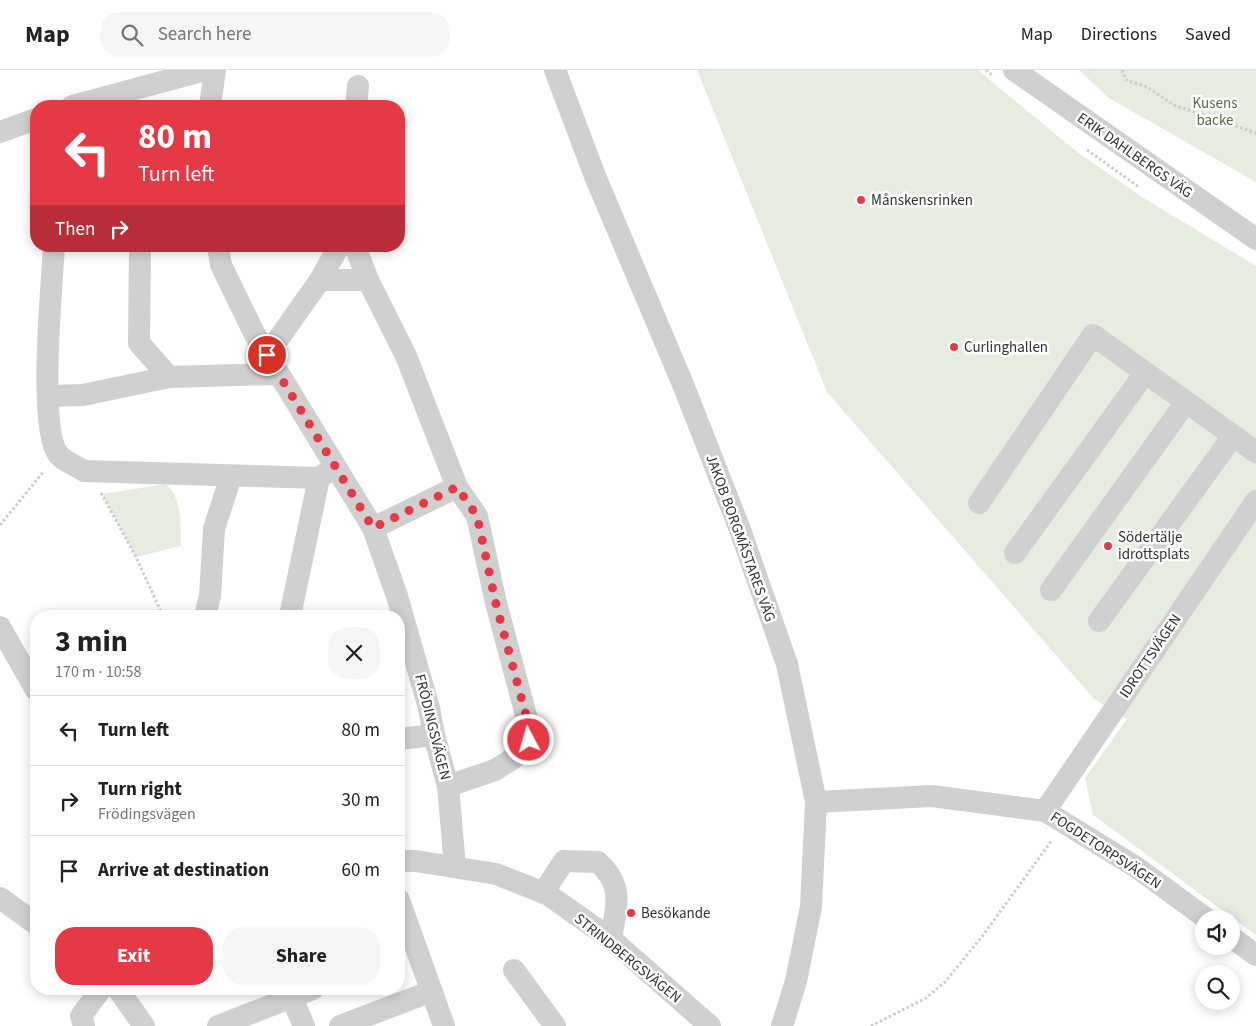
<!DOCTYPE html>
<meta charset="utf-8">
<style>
body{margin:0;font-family:"Source Sans 3",sans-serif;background:#f6f6f6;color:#222;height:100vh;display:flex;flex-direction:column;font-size:19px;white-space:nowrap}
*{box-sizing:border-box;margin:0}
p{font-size:16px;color:#767676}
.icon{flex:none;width:28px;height:28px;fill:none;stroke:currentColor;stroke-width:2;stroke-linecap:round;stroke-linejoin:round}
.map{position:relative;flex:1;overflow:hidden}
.sheet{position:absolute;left:30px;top:540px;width:375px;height:385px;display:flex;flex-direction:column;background:#fff;border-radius:20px;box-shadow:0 2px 12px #0003}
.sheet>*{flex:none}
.top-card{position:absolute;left:30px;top:30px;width:375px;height:152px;border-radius:20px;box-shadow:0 2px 12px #0003;background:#e63946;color:#fff;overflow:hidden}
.tools{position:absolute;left:1195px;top:840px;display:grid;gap:10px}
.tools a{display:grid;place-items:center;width:45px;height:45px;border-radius:50%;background:#fff;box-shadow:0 2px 12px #0003;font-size:25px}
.pin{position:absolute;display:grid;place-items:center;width:42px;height:42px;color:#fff;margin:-21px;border:2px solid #fff;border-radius:50%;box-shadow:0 1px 5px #0007}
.me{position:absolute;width:55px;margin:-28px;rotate:354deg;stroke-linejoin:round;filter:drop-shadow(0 0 4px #0008)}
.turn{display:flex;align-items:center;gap:18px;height:105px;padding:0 25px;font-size:22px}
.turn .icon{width:65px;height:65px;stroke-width:2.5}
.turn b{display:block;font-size:35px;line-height:42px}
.then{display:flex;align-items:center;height:48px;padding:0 25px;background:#0003;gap:10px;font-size:19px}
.round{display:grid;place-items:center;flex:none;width:52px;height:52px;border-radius:20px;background:#f6f6f6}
.head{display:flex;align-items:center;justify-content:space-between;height:85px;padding:0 25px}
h1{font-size:30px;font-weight:700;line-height:38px}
.button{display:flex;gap:10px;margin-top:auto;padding:10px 25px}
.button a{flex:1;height:58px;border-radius:20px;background:#e63946;color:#fff;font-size:20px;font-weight:700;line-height:58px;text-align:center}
.button a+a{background:#f6f6f6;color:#222}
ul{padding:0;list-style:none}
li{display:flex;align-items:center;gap:15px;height:70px;padding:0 25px;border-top:1px solid #e0e0e0}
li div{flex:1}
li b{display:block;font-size:19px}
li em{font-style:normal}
header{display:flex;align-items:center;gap:30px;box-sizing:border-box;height:70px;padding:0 25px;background:#fff;border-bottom:1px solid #e0e0e0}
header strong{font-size:24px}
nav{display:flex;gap:28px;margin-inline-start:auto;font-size:18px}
.search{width:350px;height:45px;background:#f6f6f6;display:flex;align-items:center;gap:12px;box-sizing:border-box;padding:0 18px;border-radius:20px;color:#767676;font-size:19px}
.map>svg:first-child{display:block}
</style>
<header>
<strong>Map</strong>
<div class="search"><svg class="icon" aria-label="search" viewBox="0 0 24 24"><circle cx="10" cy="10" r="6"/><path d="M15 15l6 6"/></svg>Search here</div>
<nav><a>Map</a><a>Directions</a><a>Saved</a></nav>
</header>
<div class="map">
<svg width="1256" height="956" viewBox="0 0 1256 956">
<rect width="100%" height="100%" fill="#fff"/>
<!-- green -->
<g fill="#e6ecdf">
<polygon points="697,0 978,0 1077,82 1142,127 1256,196 1256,865 1093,745 1085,708 1127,649 1094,629 827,322"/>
<polygon points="1079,0 1256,0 1256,112 1109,28"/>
<path d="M 166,414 C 183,429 180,455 181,476 L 136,487 L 102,424 Z"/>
</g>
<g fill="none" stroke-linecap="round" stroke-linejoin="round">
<!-- path -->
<g stroke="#cdcdcd" stroke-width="3" stroke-dasharray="2.5 2.5" stroke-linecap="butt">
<polyline points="986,0 992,5"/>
<polyline points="1122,0 1126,10 1147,17 1174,35 1256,63"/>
<polyline points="1087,80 1139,117"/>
<polyline points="101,423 136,487 163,546"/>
<polyline points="0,455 44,401"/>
<polyline points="871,956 926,928 945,912 984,864 1052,770"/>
</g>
<!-- minor -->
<g stroke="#d0d0d0" stroke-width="22">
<polyline points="555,0 595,106 682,312 739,457 787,594 816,732 811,837 796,911 782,956"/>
<polyline points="1014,0 1256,169"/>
<polyline points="72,36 206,0"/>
<polyline points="210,36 215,0"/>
<polyline points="356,36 358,16"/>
<polyline points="0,62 36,49"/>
<path d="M 54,176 C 52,214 38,358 58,384 C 63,391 77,396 84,401 L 319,408 L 335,397"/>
<polyline points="140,176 139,273 169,307 278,304"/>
<polyline points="218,176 221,195 254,263 373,458 397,526 429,638 434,665 448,716 455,797"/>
<polyline points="355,176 368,210 406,286 457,417 477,446 496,533 527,649 529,670 514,688 495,700 448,716"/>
<polyline points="320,210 368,210"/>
<polyline points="267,285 320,210 339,176"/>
<polyline points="49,326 83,325 169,307"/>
<polyline points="979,433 1093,265 1256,382"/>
<polyline points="373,458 457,417"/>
<polyline points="1015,483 1145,303"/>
<polyline points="1051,520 1186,332"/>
<polyline points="205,546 210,526 214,459 231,406"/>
<polyline points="290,546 319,408"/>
<polyline points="1099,551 1233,366"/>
<polyline points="0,557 36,620"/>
<polyline points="399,669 434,665"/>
<polyline points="816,732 932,726 1045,741 1136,797 1207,849"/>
<polyline points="1045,741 1256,431"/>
<polyline points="399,791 416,791 496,804 547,824 611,869 710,956"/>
<path d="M 543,823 L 564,791 L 598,792 C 625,817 616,837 611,869"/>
<polyline points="0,828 36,854"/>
<polyline points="399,830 444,956"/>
<polyline points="1231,867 1256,885"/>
<polyline points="514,900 555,956"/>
<polyline points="118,919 144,956"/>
<polyline points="288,919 304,956"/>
<polyline points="84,956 81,946 101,919"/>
<polyline points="218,956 313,919"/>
<polyline points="340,956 432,921"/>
</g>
</g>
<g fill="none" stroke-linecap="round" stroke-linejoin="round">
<!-- route -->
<polyline stroke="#e63946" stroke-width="9" stroke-dasharray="0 16.2" points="267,285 373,458 457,417 477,446 496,534 527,649 529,670"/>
</g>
<!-- markers -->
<g fill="#e63946" stroke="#fff" stroke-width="2">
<circle cx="861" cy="130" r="5"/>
<circle cx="954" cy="277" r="5"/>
<circle cx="1108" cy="476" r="5"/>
<circle cx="631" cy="843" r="5"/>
</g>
<g text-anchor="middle" stroke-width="5" stroke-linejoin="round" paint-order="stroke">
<!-- park labels -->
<g font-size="15" fill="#56703f" stroke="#fff">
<text x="1215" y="38">Kusens<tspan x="1215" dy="17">backe</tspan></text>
</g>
<!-- street labels -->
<g font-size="15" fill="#333" stroke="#fff">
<text transform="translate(1135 85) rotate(35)" y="5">ERIK DAHLBERGS VÄG</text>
<text transform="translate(741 468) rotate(70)" y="5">JAKOB BORGMÄSTARES VÄG</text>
<text transform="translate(1150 586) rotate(-56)" y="5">IDROTTSVÄGEN</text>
<text transform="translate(433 657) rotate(76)" y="5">FRÖDINGSVÄGEN</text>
<text transform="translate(1106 780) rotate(33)" y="5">FOGDETORPSVÄGEN</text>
<text transform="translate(628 888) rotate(39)" y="5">STRINDBERGSVÄGEN</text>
</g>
<!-- poi labels -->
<g font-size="15" fill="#333" stroke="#fff" text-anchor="start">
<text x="871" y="135">Månskensrinken</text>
<text x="964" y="282">Curlinghallen</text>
<text x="1118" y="472">Södertälje<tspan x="1118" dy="17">idrottsplats</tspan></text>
<text x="641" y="848">Besökande</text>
</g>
</g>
</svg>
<div class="tools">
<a><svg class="icon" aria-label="sound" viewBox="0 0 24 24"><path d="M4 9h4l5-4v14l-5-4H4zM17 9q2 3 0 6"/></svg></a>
<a><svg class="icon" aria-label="search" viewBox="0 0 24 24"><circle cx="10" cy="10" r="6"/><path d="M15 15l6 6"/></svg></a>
</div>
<div class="pin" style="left:267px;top:285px;background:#d93025"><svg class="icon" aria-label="arrive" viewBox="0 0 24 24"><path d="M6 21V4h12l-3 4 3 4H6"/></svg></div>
<svg class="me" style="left:529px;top:670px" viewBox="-20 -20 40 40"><circle r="17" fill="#e63946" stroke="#fff" stroke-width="3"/><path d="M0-11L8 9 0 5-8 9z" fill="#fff"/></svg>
<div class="top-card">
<div class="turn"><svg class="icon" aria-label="left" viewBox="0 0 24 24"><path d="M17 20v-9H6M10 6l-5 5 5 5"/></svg><div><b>80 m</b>Turn left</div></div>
<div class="then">Then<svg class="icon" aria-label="right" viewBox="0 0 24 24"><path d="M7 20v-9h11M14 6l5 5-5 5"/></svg></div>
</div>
<section class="sheet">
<div class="head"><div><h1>3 min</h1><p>170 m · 10:58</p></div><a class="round"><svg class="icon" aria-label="close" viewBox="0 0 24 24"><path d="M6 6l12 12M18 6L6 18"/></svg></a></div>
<ul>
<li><svg class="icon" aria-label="left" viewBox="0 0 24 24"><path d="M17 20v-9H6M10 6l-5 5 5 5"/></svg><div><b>Turn left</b></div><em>80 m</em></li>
<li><svg class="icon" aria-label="right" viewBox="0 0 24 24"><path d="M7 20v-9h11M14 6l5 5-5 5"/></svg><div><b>Turn right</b><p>Frödingsvägen</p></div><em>30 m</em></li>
<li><svg class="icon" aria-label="arrive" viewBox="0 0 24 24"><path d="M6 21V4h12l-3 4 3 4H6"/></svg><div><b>Arrive at destination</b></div><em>60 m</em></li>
</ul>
<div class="button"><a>Exit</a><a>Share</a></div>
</section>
</div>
